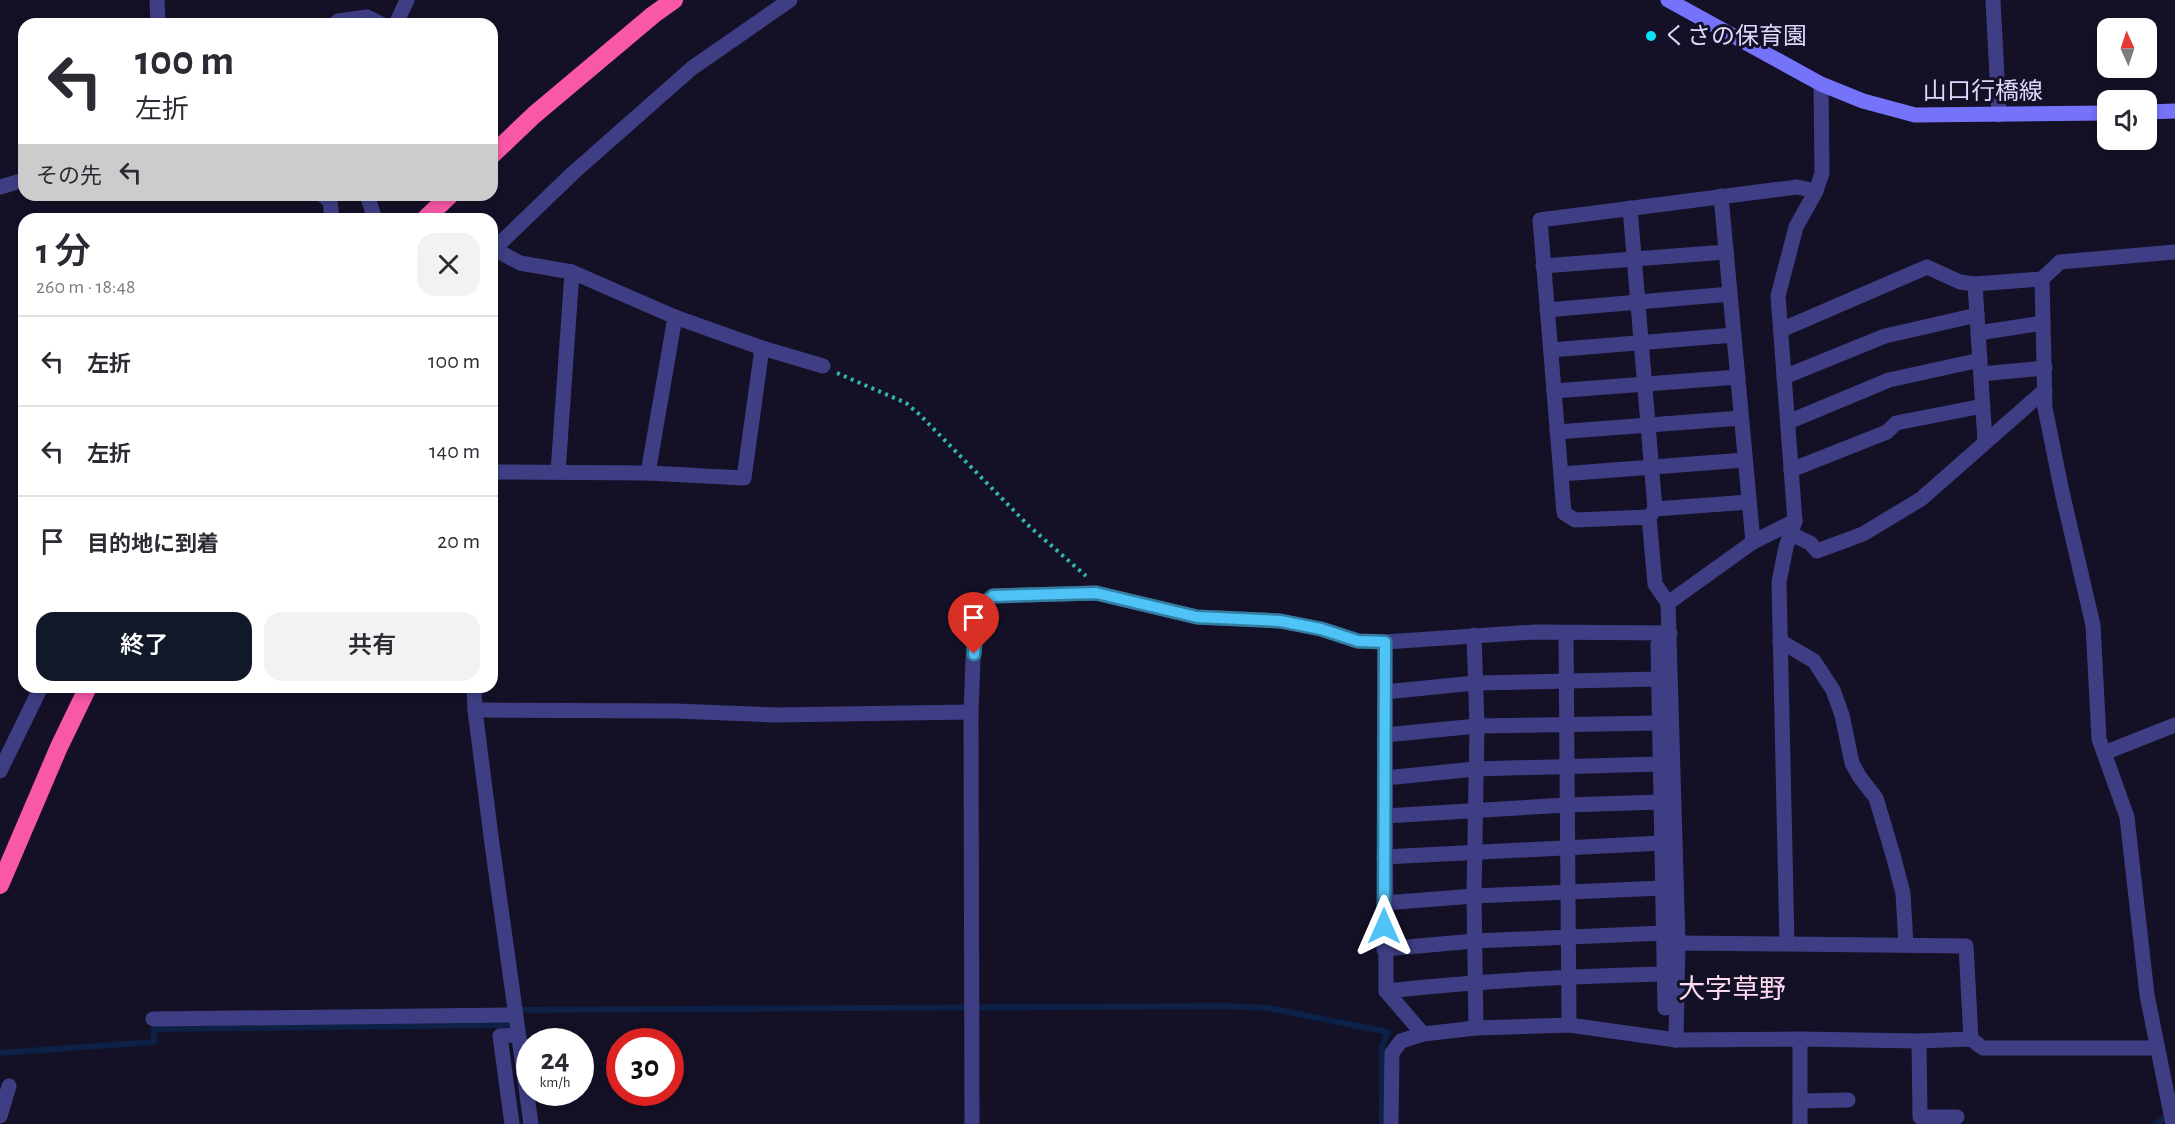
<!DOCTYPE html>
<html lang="ja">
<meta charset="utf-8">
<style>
body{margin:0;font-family:"Alegreya Sans","Noto Sans JP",sans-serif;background:#f2f2f3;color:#2b2b33;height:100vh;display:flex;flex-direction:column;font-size:22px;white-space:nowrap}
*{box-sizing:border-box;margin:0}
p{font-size:20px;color:#7c7c81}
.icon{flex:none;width:33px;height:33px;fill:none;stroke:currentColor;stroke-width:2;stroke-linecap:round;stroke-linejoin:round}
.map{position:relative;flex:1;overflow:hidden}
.side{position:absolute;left:18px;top:213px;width:480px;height:480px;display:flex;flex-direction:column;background:#fff;border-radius:18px;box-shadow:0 3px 9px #0003}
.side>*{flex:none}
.hud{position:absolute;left:18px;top:18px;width:480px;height:183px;border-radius:18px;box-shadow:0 3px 9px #0003;background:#fff;color:#2b2b33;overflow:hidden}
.needle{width:39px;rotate:357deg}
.tools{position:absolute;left:2097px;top:18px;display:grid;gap:12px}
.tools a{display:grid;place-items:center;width:60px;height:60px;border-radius:12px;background:#fff;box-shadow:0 3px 9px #0003;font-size:30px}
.speed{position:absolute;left:516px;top:1028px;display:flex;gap:12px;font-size:30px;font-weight:700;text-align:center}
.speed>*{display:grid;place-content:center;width:78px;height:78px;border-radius:50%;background:#fff;box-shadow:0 3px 9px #0003;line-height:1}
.speed small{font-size:15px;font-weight:400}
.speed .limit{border:9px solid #d22;background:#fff;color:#111}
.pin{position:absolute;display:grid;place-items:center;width:51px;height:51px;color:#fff;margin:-62px -26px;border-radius:50% 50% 50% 0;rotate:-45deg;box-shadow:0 0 6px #0007}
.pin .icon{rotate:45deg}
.me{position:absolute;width:66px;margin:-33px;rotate:0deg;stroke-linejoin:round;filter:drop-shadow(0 0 4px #0008)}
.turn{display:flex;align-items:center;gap:21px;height:126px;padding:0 18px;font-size:27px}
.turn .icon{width:78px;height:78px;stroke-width:2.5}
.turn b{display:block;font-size:42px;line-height:51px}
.then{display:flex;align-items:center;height:57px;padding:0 18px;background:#0003;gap:12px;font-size:22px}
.round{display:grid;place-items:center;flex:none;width:63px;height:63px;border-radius:18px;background:#f2f2f3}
.summary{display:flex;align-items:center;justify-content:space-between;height:102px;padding:0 18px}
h1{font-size:36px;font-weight:600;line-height:45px}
.action{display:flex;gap:12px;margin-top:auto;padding:12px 18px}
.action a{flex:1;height:69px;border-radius:18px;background:#111827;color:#fff;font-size:24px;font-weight:600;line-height:69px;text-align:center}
.action a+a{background:#f2f2f3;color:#2b2b33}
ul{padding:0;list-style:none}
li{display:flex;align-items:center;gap:18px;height:90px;padding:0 18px;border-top:2px solid #e1e1e2}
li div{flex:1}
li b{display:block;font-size:22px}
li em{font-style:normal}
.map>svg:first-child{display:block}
</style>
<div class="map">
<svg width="2175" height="1124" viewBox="0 0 2175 1124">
<rect width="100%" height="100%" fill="#141127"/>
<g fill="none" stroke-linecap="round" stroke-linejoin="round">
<!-- stream -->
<g stroke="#0c2145" stroke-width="6">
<polyline points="516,1010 1225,1006 1268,1008 1388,1032 1382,1046 1382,1124"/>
<polyline points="0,1053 154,1042 154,1029 507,1025 505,1016"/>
<polyline points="2155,1124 2170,1115"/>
</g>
<!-- path -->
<polyline stroke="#34b6ad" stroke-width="4" stroke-dasharray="3 4.5" stroke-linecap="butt" points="837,373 906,403 919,414 1029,526 1086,576"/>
<!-- street -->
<g stroke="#3f3e85" stroke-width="15">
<polyline points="157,0 158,24"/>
<polyline points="1993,0 1999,115"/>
<polyline points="335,24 338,21 367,17 381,24"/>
<polyline points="396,24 407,0"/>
<polyline points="0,187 24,180"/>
<polyline points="322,195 330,201 332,219"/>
<polyline points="367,195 375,219"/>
<polyline points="1721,196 1753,542"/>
<polyline points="1630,208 1655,509 1649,517"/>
<polyline points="494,249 520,263 572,272 675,317 762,348 823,366"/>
<polyline points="492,251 573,173 692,68 790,0"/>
<polyline points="1543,266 1726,252"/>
<polyline points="2042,279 2045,408 2062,492 2093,625 2099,739 2127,817 2147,995 2173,1124"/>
<polyline points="1975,284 1985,442"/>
<polyline points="1547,310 1730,294"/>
<polyline points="1781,330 1927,267 1960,282 1975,284 2042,279 2060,262 2175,252"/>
<polyline points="1978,333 2043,323"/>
<polyline points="1551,350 1734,335"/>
<polyline points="1981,374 2045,368"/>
<polyline points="1784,377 1885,336 1977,315"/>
<polyline points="1554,391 1738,377"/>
<polyline points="1788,422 1889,380 1980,360"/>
<polyline points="1557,432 1741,418"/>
<polyline points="1791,470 1887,432 1896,423 1983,406"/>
<polyline points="492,472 648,473 744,478 762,348"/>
<polyline points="558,472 572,272"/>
<polyline points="648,473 675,317"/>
<polyline points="1561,474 1745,460"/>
<polyline points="1655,509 1749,502"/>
<polyline points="1791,534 1810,543 1817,551 1863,534 1921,499 2045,390"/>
<polyline points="1668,603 1655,584 1649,517 1575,520 1564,513 1540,220 1797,187 1816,191"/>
<polyline points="1566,633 1569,1025"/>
<polyline points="1474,635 1477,726 1474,896 1476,1028"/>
<polyline points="1780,641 1814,661 1833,690 1842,715 1852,763 1859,776 1876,798 1893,855 1903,893 1906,945"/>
<polyline points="1385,642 1386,991 1423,1034"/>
<polyline points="1658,644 1665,1008"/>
<polyline points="474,687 475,710 492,844 531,1124"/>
<polyline points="1385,692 1475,683 1659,679"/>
<polyline points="475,710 676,711 775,715 971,712"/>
<polyline points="1385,735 1477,726 1659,723"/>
<polyline points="2104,753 2175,725"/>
<polyline points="0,771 41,687"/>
<polyline points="1385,778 1475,769 1660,764"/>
<polyline points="1385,816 1567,805 1661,802"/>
<polyline points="1384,857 1662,843"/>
<polyline points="1384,903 1474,896 1663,888"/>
<polyline points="1678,943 1787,944 1779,582 1786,547 1795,521 1778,296 1796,227 1816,191 1822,173 1821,84"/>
<polyline points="1787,944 1966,946 1971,1039"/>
<polyline points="1384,949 1475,941 1663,933"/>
<path d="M 1386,991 C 1478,981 1571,976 1664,974"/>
<polyline points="153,1019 515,1015"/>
<polyline points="1676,1040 1678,943 1668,603 1753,542 1795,521"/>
<polyline points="1919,1041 1920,1117 1957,1117"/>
<polyline points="1800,1101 1848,1100"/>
<polyline points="0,1116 9,1086"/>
<polyline points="512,1124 500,1036 518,1035"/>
<polyline points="972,1124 971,712 974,635 979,608 993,596 1096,593 1197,617 1280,621 1321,629 1357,641 1385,642 1535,632 1670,633"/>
<polyline points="1391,1124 1392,1053 1401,1041 1423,1034 1476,1028 1569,1025 1676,1040 1800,1039 1919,1041 1971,1039 1983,1048 2156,1048"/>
<polyline points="1800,1124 1800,1039"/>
</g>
<!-- secondary -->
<g stroke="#7573fa" stroke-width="15">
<polyline points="1668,0 1821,84 1863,101 1915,115 2108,113"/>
<polyline points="2146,112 2175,111"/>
</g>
<!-- highway -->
<g stroke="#f958a7" stroke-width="18">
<polyline points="492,155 534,115 653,15 674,0"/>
<polyline points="425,219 450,195"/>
<polyline points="0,885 59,747 88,687"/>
</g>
</g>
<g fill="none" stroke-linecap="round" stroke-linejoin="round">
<defs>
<polyline id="route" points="974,654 978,608 993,596 1096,593 1197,617 1280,621 1321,629 1358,641 1385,642 1384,926"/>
</defs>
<!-- route casing -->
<use href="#route" stroke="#337fa1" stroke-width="15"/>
<!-- route -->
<use href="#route" stroke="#4fc3f7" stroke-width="10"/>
</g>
<!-- markers -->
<circle fill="#0ce1f6" stroke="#141127" stroke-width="2" cx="1651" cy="36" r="6"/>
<g text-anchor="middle" stroke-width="6" stroke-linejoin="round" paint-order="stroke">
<!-- poi labels -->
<g font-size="24" fill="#dcd8fe" stroke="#141127" text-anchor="start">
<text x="1663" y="44">くさの保育園</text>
</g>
<!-- street labels -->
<g font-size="24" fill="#dcd8fe" stroke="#141127">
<text x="1983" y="99">山口行橋線</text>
</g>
<!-- quarter labels -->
<g font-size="27" fill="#fedaf1" stroke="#141127">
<text x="1732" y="998">大字草野</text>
</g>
</g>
</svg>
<div class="tools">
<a><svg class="needle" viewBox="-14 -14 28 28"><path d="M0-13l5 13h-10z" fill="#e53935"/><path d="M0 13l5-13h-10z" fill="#7c7c81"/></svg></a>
<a><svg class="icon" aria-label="sound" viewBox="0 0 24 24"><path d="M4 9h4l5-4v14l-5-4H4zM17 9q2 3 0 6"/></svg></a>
</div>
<div class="speed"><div>24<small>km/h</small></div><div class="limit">30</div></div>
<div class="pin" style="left:974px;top:654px;background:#d93025"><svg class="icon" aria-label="arrive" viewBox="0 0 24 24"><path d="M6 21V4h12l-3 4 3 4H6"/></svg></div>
<svg class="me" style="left:1384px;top:926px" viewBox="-20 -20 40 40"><path d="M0-17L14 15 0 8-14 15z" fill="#4fc3f7" stroke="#fff" stroke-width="4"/></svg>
<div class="hud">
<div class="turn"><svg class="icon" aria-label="left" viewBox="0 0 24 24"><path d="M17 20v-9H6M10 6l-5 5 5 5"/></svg><div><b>100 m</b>左折</div></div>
<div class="then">その先<svg class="icon" aria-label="left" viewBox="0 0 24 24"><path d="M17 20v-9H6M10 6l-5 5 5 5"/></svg></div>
</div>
<section class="side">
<div class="summary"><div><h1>1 分</h1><p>260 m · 18:48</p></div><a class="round"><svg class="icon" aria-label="close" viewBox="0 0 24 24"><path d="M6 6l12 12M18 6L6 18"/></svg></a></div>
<ul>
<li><svg class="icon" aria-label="left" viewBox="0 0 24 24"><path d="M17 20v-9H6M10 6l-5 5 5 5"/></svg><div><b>左折</b></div><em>100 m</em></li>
<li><svg class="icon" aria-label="left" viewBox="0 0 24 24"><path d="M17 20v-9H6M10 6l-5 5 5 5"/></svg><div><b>左折</b></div><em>140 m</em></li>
<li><svg class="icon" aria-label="arrive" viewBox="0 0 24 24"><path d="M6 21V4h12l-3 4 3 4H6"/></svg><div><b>目的地に到着</b></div><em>20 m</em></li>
</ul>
<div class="action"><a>終了</a><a>共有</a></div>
</section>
</div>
